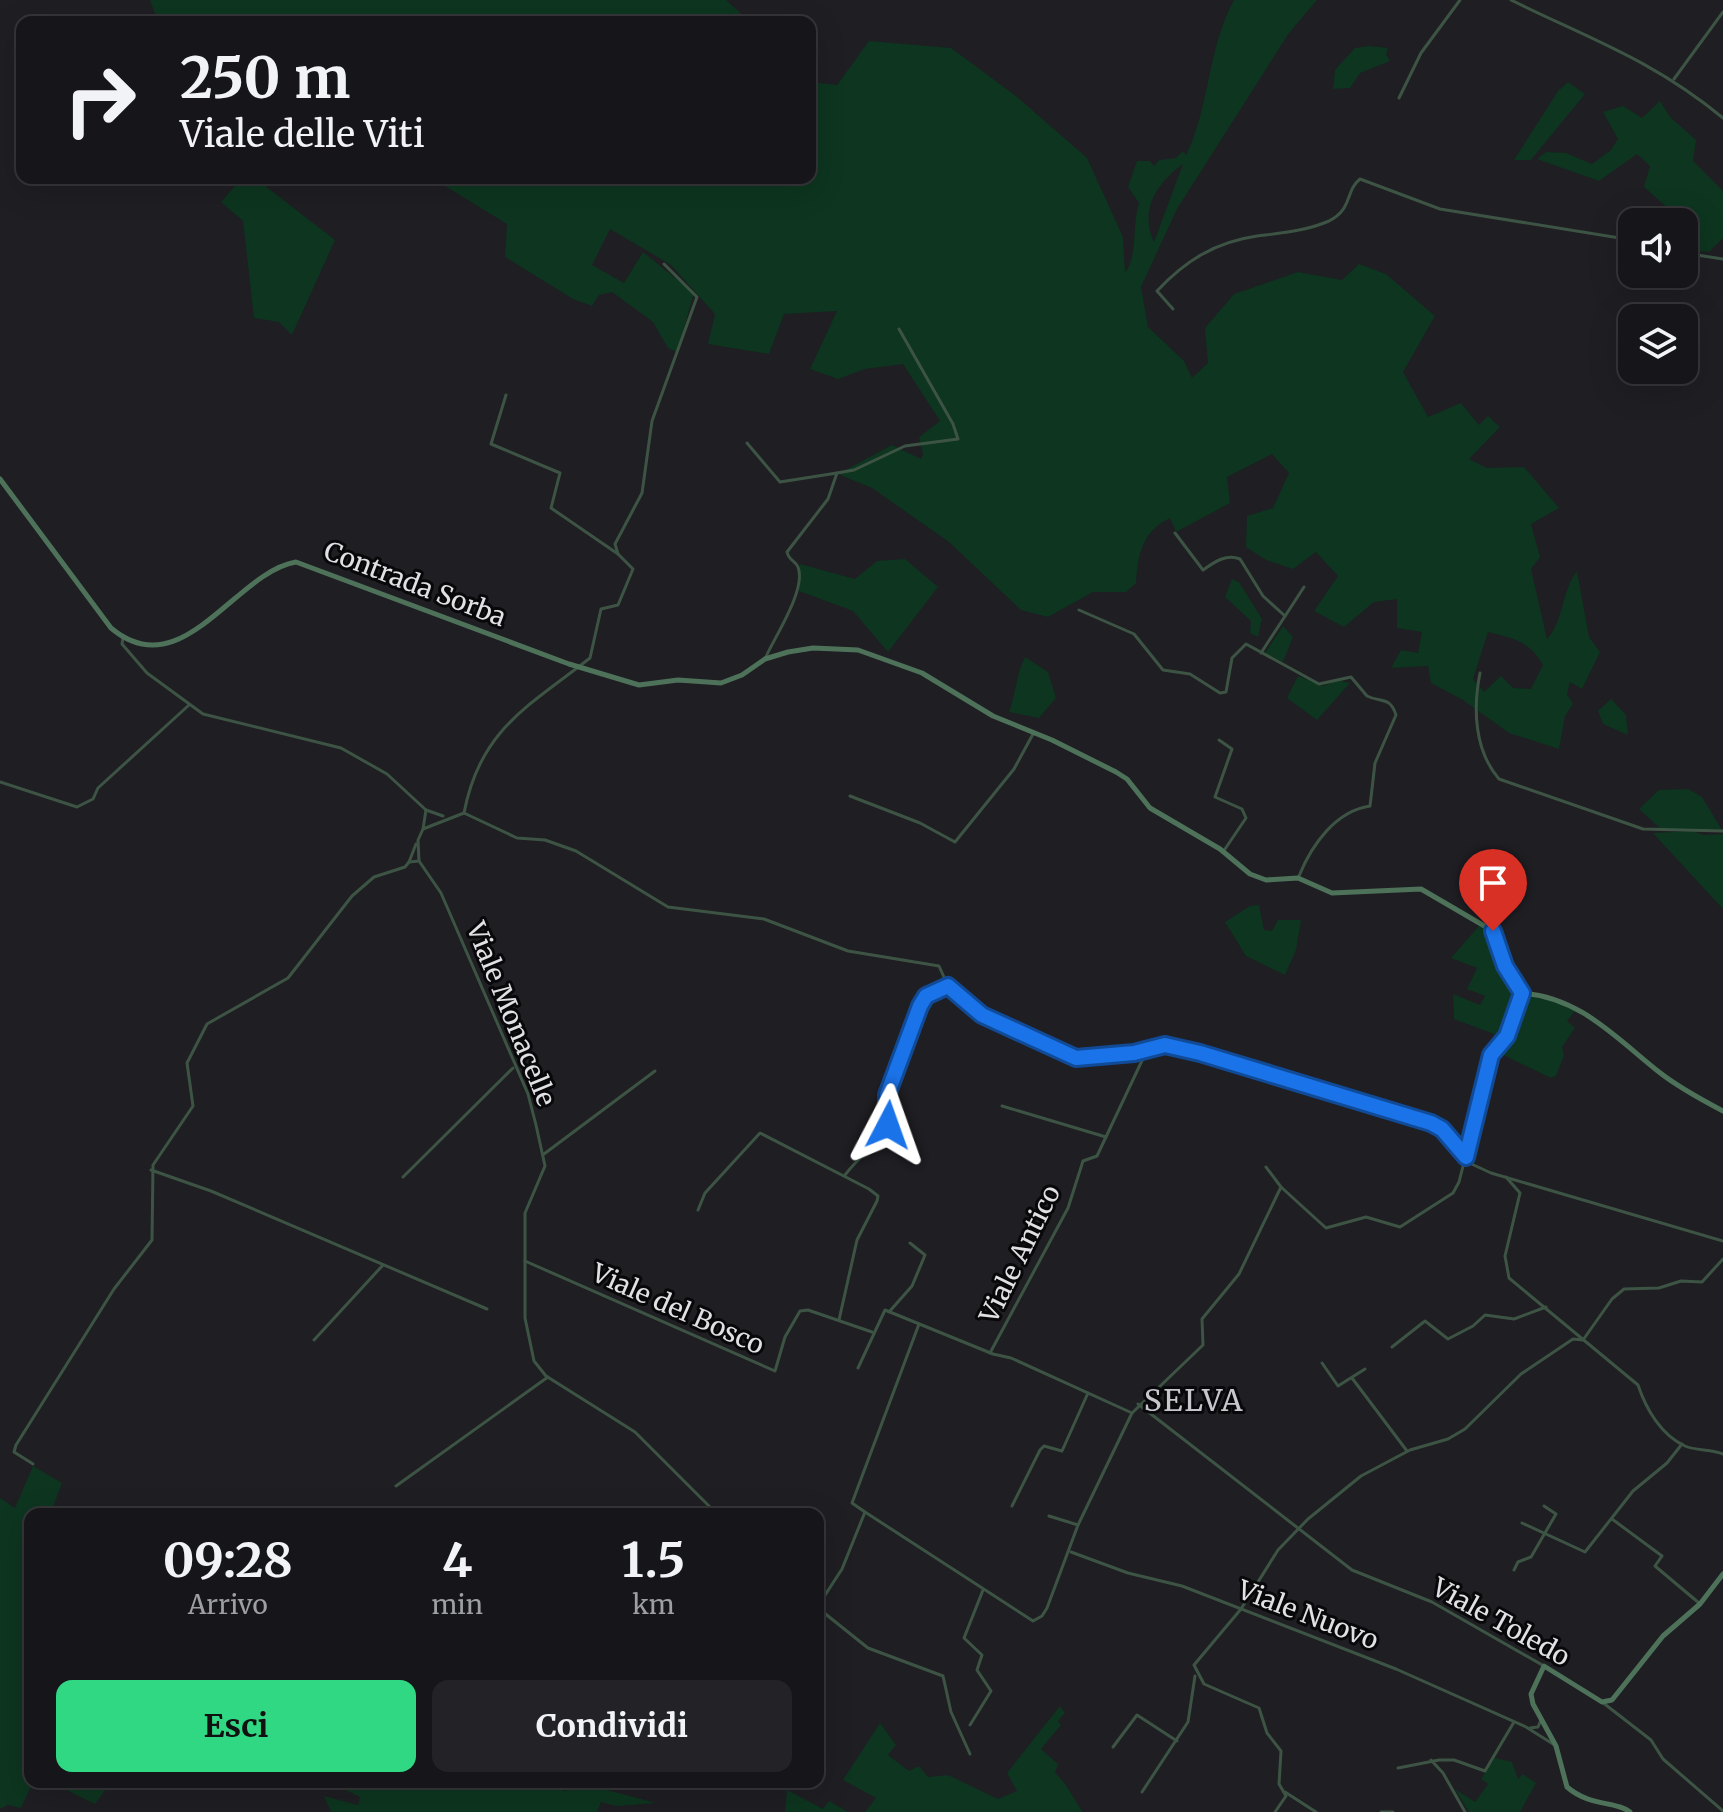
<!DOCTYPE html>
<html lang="it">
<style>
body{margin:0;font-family:Merriweather,serif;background:#232327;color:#f1f3f6;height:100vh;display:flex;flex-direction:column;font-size:30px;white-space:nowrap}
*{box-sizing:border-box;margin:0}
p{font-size:26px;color:#9e9fa2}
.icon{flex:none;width:44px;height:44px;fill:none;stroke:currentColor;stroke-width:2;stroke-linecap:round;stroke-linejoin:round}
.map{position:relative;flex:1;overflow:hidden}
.drawer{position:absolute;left:24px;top:1508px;width:800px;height:280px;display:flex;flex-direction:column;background:#16161a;border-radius:16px;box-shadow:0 8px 32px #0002,0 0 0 2px #353539}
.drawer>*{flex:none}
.guide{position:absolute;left:16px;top:16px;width:800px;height:168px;border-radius:16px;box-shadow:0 8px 32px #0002,0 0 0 2px #353539;background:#16161a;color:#f1f3f6;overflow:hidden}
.controls{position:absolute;left:1618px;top:208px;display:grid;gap:16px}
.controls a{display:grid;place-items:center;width:80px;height:80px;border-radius:16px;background:#16161a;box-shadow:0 8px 32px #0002,0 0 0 2px #353539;font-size:40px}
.pin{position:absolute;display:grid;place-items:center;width:68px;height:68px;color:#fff;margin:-82px -34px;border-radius:50% 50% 50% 0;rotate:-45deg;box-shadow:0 0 8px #0007}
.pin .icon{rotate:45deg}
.me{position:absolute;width:88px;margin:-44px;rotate:4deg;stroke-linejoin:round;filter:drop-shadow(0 0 6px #0008)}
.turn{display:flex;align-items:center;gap:28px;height:168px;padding:0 32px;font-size:36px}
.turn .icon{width:104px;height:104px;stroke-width:2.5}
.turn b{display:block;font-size:56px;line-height:68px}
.eta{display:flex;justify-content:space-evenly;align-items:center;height:136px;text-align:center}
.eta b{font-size:48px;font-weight:700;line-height:56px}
.cta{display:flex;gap:16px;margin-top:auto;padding:16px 32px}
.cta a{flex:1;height:92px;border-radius:16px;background:#30d883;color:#111;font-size:32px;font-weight:700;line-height:92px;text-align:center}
.cta a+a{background:#232327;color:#f1f3f6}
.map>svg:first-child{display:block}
</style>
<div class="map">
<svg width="1723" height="1812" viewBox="0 0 1723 1812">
<rect width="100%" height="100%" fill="#1e1e23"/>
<!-- green -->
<g fill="#0d351f" fill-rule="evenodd">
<polygon points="150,0 726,0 750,22 158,22"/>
<path d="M 1234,0 L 1317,0 L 1289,33 L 1177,209 L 1141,287 L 1148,327 L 1184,361 L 1192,378 L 1208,363 L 1205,328 L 1234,294 L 1298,272 L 1342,280 L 1359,264 L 1386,274 L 1435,316 L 1403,372 L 1428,417 L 1461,403 L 1479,425 L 1488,416 L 1500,427 L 1469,459 L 1487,468 L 1524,467 L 1559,508 L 1531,524 L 1540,557 L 1531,569 L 1547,639 C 1564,621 1561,592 1577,571 L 1589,637 L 1600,652 L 1582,689 L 1570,682 L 1567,694 L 1573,704 L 1565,716 L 1559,749 L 1509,733 L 1463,700 L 1431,683 L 1428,666 L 1391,668 L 1401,650 L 1418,653 L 1422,632 L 1397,628 L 1397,599 L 1374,602 L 1344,627 L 1314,611 L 1338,576 L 1316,552 L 1293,569 L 1266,560 L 1246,547 L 1247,516 L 1273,508 L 1289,473 L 1272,454 L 1227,477 L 1230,503 L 1176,532 L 1170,518 C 1142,532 1138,554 1136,583 L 1126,592 L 1093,592 L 1048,617 L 1021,610 L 949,542 L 872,488 L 838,474 L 892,445 L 921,459 L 923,454 L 919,437 L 940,421 L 903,364 L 865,369 L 838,379 L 810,369 L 837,311 L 784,314 L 769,354 L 708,344 L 715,314 L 671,265 L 610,229 L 592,265 L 624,283 L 643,252 L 694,293 L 677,352 L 668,348 L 653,322 L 612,292 L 599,295 L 592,306 L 573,299 L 505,257 L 507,224 L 432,178 L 810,178 L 810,76 L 819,83 L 837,85 L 869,41 L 951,48 L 1016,96 L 1087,158 L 1123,237 L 1125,273 C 1138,256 1132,224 1139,203 L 1128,187 L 1137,161 L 1150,161 L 1154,166 L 1159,160 L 1176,158 L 1183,151 L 1186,155 C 1210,107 1207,49 1234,0 ZM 1183,164 L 1154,242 C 1139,210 1157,183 1183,164 ZM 1488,632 C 1512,638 1530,641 1543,665 L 1531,689 L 1513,688 L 1501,676 L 1484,692 L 1473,679 Z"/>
<polygon points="1369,46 1388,48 1386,54 1390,61 1360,73 1350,88 1333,89 1335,70 1355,48"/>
<polygon points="1568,82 1585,94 1531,160 1514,160 1558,91"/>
<polygon points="1660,101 1670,117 1696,140 1693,161 1723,191 1723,238 1709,252 1684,249 1684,222 1644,187 1650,166 1637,154 1599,181 1537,159 1546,152 1566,153 1592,164 1611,150 1618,139 1603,112 1623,106 1642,118"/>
<polygon points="242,178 255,178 335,240 292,335 279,322 254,318 243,221 221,202"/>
<polygon points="905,559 938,587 888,652 853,611 799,591 800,564 855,579 877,561"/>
<polygon points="1232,579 1239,582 1262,619 1258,637 1250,633 1251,621 1225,597"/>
<polygon points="1283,626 1293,637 1283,662 1265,653"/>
<path d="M 1025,657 L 1048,672 L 1056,698 L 1039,718 L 1009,712 C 1016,693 1016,675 1025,657 Z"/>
<polygon points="1298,676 1323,686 1338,680 1350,683 1317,720 1287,698"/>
<polygon points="1611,699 1626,715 1628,735 1603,724 1598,711"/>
<polygon points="1688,789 1702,797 1722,830 1661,829 1639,809 1659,790"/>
<polygon points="1692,831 1704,835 1723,834 1723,909 1653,833"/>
<polygon points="1259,905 1264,930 1272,931 1278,920 1301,920 1296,950 1285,975 1246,956 1225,922 1250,906"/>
<path d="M 1479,926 C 1498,933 1494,946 1498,962 C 1506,989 1534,1003 1502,1037 L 1454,1019 L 1453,994 L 1480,1005 L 1485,996 L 1467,989 L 1477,968 L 1451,958 Z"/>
<polygon points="1532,997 1552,1000 1575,1011 1567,1021 1575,1028 1562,1047 1564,1056 1556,1076 1551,1078 1497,1052 1506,1045 1525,999"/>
<polygon points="33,1466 62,1483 52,1510 55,1513 66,1506 68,1514 30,1514 33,1782 21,1808 8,1805 0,1809 0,1498 15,1508"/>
<path d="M 1060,1706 L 1065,1713 L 1058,1721 L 1061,1725 L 1041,1749 L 1058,1764 L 1055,1773 C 1068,1784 1073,1799 1083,1812 L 865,1812 L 876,1798 L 843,1780 L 880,1723 L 896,1745 L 888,1755 L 909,1771 L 919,1766 L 928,1777 L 948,1775 L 998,1799 L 1017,1791 L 1007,1773 Z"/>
<polygon points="1495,1758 1512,1762 1518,1779 1523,1774 1536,1783 1520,1812 1469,1812 1455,1789 1475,1802 1488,1784 1481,1779"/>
<polygon points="50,1782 111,1782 95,1804"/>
<polygon points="329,1782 548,1782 564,1791 592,1786 656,1803 616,1806 601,1802 597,1812 331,1812 324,1796 358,1805 360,1797"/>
<polygon points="787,1790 823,1809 829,1801 848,1812 785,1812"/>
</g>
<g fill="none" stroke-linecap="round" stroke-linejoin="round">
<!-- street -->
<g stroke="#3d5444" stroke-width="3">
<path d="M 1511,0 C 1590,39 1653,60 1723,118"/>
<polyline points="1674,79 1723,12"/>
<polyline points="1399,98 1421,53 1460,0"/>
<polyline points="1684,253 1723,259"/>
<path d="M 1173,309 L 1157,291 C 1185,261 1215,242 1257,236 C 1281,233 1306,231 1329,221 C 1353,209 1345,191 1360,179 L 1440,209 L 1632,240"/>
<polyline points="506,395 491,444 560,473 551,508 618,554"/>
<polyline points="747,443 780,482 837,473"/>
<path d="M 1175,533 L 1203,570 C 1213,563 1226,553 1240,559 L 1263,596 L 1285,616"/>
<path d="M 1079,610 L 1134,634 L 1163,670 L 1190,674 L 1220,693 L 1226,692 L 1232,658 L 1246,644 L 1319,684 L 1351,677 L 1367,696 C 1381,703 1390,696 1396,715 L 1375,763 L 1370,806 C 1336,811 1312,844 1299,876"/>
<polyline points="123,638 122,644 147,673 203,714 341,748 387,774 426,810 443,816"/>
<polyline points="1261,653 1304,587"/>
<path d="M 765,659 C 773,639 807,590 798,567 C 795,560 789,561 787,552 L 828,499 L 837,473 L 854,470 L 905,446 L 958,439 L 953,424 L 899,329"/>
<path d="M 1480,673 C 1473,708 1474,750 1499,779 L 1643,829 L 1723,831"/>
<polyline points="1219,740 1232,749 1215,797 1242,809 1246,818 1223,852"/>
<polyline points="0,782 77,807 93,799 98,788 189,705"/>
<polyline points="850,796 920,823 955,842 1014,769 1033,734"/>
<polyline points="464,813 517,838 545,840 576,851 668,907 764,919 848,951 939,966 948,986 982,1015 1076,1058 1134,1053 1165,1045 1200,1053 1431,1123 1442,1129 1466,1157"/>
<polyline points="464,813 423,829 418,840 419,861 441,893 528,1094 536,1125 545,1166 525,1213 525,1318 534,1361 546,1376 635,1432 717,1514"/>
<path d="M 464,813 C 480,729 529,706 590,658 L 601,609 L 618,605 L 633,569 L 618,554 L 615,544 L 642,493 L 652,421 L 697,297 L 664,264"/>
<polyline points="423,829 426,810"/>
<polyline points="409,862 416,844"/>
<polyline points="1002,1106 1106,1137"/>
<polyline points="544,1154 655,1071"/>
<polyline points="1465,1161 1491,1173 1723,1241"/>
<polyline points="1266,1167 1281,1187 1326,1228 1366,1217 1400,1227 1453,1193 1459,1182 1491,1055 1507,1036 1522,994"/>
<polyline points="151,1170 211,1191 487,1309"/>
<path d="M 845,1175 C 872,1140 890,1145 887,1095 L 920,1006 L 926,996 L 948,986"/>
<polyline points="403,1177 513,1068"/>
<path d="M 1506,1177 L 1520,1193 L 1505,1256 L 1509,1278 L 1638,1385 C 1646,1409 1661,1435 1685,1446 C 1696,1451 1711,1449 1723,1454"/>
<polyline points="698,1210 705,1193 760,1133 869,1189 878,1196 877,1201 857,1240 839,1320"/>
<polyline points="525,1261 775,1371 785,1337 800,1311 808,1310 872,1332"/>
<polyline points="889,1312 912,1286 925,1255 910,1243"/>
<polyline points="314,1340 383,1265"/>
<polyline points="1392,1347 1425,1321 1448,1339 1473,1326 1485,1315 1514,1319 1546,1307"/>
<polyline points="990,1353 1068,1208 1083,1161 1097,1156 1147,1050"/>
<polyline points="1322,1363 1338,1386 1365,1369"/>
<polyline points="858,1368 885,1310 993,1354 1011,1358 1132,1413"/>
<polyline points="1352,1378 1407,1451"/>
<polyline points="1138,1404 1352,1570 1432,1602 1544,1666"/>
<polyline points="33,1464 14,1452 16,1445 114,1289 152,1240 153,1165 193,1106 187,1063 207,1024 288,978 352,896 374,877 405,867 409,862 419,861"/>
<polyline points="396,1486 548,1377"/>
<polyline points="1012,1506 1040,1450 1044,1446 1062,1451 1088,1393"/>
<polyline points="865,1512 1033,1621 1042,1616 1047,1608 1078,1525 1049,1516"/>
<polyline points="1612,1519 1662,1556 1655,1566 1699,1603"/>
<polyline points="1522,1523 1585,1552 1633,1491 1667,1463 1682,1444"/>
<polyline points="1078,1525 1132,1413 1203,1345 1202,1319 1239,1274 1281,1187"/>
<polyline points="1071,1552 1128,1573 1182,1586 1396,1669 1526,1727 1553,1744"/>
<polyline points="1514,1570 1518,1562 1531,1557 1556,1514 1544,1506"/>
<polyline points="818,1606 842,1569 865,1512 852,1503 919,1324"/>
<polyline points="818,1608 868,1648 943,1676 951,1712 970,1754"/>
<polyline points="1602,1702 1651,1740 1663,1759 1723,1811"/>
<polyline points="970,1725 991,1691 977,1670 982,1655 964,1638 983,1590"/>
<polyline points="1530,1728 1538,1727 1541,1720"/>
<polyline points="1113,1747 1137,1715 1177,1741"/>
<polyline points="1431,1760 1443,1773 1465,1812"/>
<polyline points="1398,1768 1439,1760 1454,1760 1485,1771 1514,1722"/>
<polyline points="1142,1792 1188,1722 1195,1676"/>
<polyline points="1285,1792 1316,1812"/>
<polyline points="1275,1812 1286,1796 1279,1784 1281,1751 1267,1733 1259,1708 1204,1684 1194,1665 1241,1609 1278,1550 1308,1519 1361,1476 1410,1450 1448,1439 1465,1429 1521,1374 1573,1339 1583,1340 1612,1299 1624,1289 1659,1288 1681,1281 1702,1282 1723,1259"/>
<polyline points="1381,1812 1393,1812"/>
</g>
<!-- secondary -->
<g stroke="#4d7259" stroke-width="5">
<path d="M 0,479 L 111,628 C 182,688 235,572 296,562 L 569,664 L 639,685 L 678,680 L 721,683 L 742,675 L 765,659 L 788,652 L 813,648 L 858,650 L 922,673 L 993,716 L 1052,740 L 1116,772 L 1127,779 L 1150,808 L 1220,849 L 1250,874 L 1266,880 L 1298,878 L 1332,893 L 1421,889 L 1493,931 L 1505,966 L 1522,993 C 1580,997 1616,1038 1659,1072 C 1678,1087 1702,1100 1723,1111"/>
<path d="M 1630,1812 C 1617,1801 1590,1807 1567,1787 L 1556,1746 L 1533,1704 L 1531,1694 L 1544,1666 L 1602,1702 L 1612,1700 L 1663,1636 L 1700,1604 L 1723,1574"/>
</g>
</g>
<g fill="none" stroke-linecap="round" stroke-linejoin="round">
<defs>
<polyline id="route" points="888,1125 887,1095 920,1006 926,996 948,986 982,1015 1076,1058 1134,1053 1165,1045 1200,1053 1431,1123 1442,1129 1466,1157 1491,1055 1507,1036 1522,993 1505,966 1493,931"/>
</defs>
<!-- route casing -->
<use href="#route" stroke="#114b97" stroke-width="20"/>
<!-- route -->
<use href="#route" stroke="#1a73e8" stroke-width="14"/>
</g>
<g text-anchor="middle" stroke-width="6" stroke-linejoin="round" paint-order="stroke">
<!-- street labels -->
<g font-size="26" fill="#e1e0e4" stroke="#08080a">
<text transform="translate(415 584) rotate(21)" y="9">Contrada Sorba</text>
<text transform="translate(511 1014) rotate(68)" y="9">Viale Monacelle</text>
<text transform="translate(1020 1254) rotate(-64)" y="9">Viale Antico</text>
<text transform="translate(678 1309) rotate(24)" y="9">Viale del Bosco</text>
<text transform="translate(1308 1615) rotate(21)" y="9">Viale Nuovo</text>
<text transform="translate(1501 1622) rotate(29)" y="9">Viale Toledo</text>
</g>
<!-- quarter labels -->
<g font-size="30" letter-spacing="2" fill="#c7c6cd" stroke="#08080a">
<text x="1194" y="1411">SELVA</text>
</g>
</g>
</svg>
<div class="controls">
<a><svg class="icon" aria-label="sound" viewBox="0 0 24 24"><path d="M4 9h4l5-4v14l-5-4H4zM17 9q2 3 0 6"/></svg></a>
<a><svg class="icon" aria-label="layers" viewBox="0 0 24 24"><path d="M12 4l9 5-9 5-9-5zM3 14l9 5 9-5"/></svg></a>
</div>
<div class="pin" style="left:1493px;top:931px;background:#d93025"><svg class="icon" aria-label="arrive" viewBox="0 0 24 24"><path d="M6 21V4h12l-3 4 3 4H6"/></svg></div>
<svg class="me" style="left:888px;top:1125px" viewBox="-20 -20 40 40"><path d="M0-17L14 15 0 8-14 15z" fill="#1a73e8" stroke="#fff" stroke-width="4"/></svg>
<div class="guide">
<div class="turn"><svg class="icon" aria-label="right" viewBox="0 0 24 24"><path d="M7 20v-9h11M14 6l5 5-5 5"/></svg><div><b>250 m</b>Viale delle Viti</div></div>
</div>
<section class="drawer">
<div class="eta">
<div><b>09:28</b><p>Arrivo</p></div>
<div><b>4</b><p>min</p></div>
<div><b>1.5</b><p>km</p></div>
</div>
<div class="cta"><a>Esci</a><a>Condividi</a></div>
</section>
</div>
